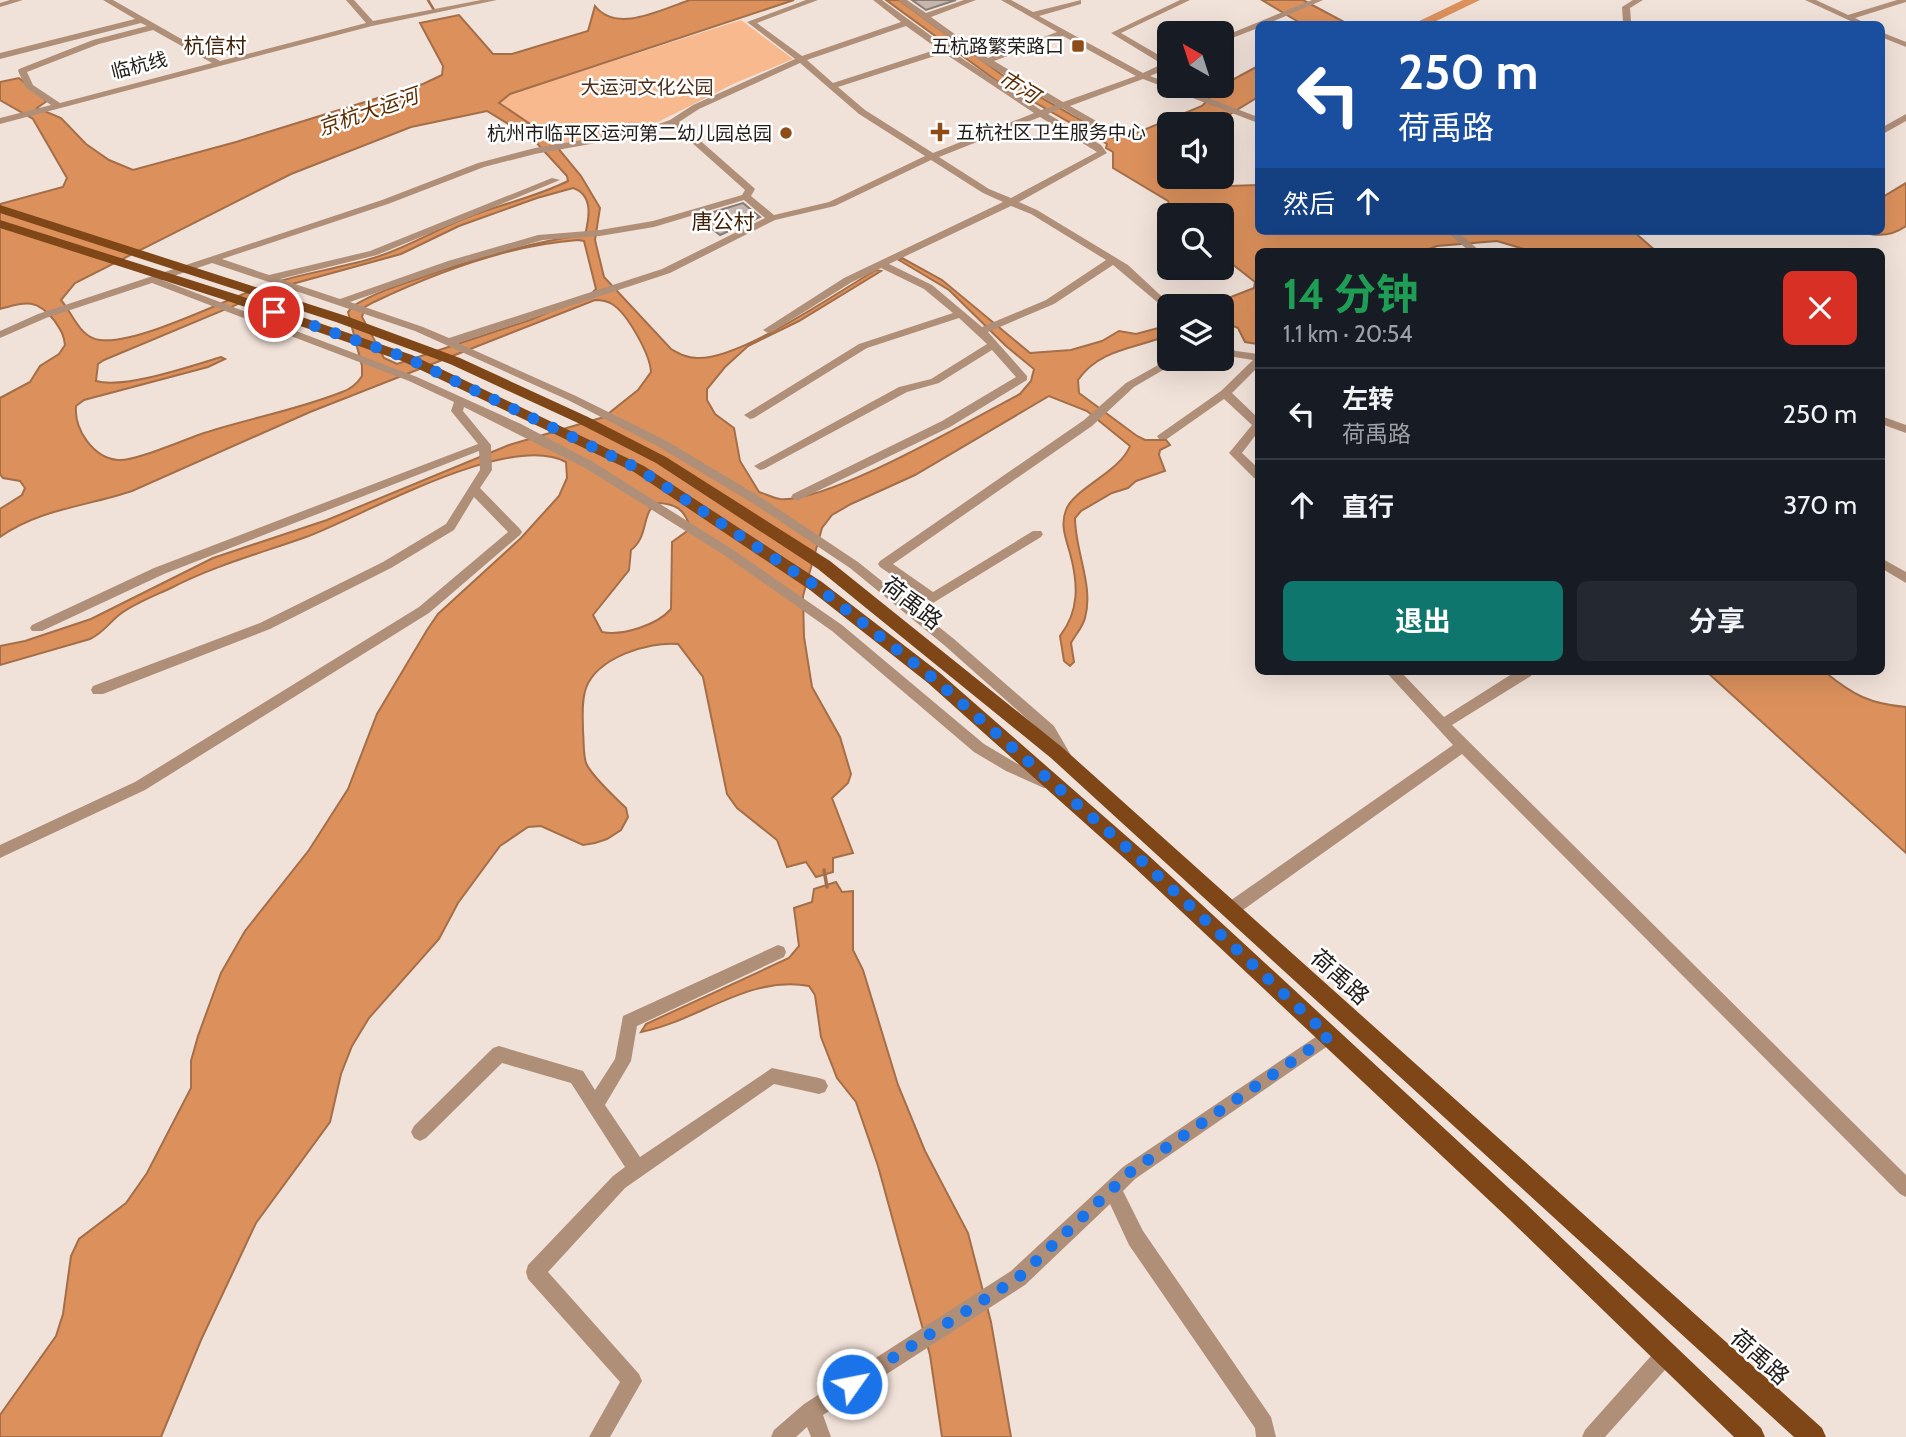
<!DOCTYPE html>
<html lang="zh">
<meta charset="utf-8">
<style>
body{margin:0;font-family:Cabin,"Noto Sans SC",sans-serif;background:#242831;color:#f1f3f6;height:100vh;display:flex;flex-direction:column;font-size:26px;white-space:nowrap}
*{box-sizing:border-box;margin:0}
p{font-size:23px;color:#9ea1a6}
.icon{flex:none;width:38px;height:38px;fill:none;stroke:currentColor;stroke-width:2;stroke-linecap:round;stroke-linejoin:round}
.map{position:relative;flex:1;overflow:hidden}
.side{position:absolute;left:1255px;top:248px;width:630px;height:427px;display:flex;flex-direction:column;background:#171b24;border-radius:10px;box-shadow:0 7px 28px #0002}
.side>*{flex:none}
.top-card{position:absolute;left:1255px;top:21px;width:630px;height:214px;border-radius:10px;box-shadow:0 7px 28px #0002;background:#1a4fa0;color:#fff;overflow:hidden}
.needle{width:46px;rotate:321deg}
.tools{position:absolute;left:1157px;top:21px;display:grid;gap:14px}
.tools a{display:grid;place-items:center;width:77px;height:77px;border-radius:10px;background:#171b24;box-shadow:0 7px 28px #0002;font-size:35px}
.pin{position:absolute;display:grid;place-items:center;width:60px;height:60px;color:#fff;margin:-30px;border:4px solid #fff;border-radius:50%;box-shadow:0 2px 7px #0007}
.me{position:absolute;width:77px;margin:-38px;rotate:57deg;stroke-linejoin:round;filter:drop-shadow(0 0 5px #0008)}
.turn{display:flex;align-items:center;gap:24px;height:147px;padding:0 28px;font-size:32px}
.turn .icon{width:91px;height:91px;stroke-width:2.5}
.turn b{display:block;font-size:49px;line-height:60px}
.then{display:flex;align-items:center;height:66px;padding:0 28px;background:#0003;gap:14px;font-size:26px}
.round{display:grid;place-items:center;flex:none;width:74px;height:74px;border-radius:10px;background:#242831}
.summary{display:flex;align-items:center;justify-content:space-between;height:119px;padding:0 28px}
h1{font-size:42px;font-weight:700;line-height:52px;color:#1e9e55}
.button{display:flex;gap:14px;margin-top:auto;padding:14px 28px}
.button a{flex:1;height:80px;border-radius:10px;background:#0f766e;color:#fff;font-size:28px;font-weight:700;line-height:80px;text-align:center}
.button a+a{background:#242831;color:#f1f3f6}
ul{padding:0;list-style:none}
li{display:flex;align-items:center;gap:21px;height:91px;padding:0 28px;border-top:2px solid #363941}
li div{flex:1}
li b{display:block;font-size:26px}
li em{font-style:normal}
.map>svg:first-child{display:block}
</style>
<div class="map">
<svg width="1906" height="1437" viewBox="0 0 1906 1437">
<rect width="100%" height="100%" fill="#f1e2d9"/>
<!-- green -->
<polygon fill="#f8b98e" points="741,20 793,59 733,84 660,121 611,136 561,143 499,103 510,94"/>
<!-- water -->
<g fill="#dc915c" stroke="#a46e48" stroke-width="2" fill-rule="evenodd">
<path d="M 690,0 L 794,0 L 510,94 L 499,103 L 548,136 L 581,176 L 600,208 L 595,240 L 604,277 L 671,349 C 680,354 687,358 697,358 C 740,360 836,293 876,270 L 881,271 L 799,321 L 748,346 L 725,367 L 707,389 L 707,400 L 715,414 L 734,428 L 740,461 L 759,492 C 766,494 773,498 780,499 C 829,503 972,419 1020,394 L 1031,381 L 1034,369 L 1006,346 L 949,290 L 899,260 L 902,258 L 942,280 L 1030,353 L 1071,350 L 1102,341 L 1119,331 L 1136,334 L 1169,325 L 1168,335 C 1136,349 1100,348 1078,380 L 1079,393 L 1137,436 L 1145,440 L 1166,440 L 1170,445 L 1160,450 L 1159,455 L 1165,471 L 1136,481 L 1128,488 L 1112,493 L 1081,511 L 1075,518 C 1075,551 1094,586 1085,618 C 1083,627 1075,635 1071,643 L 1074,662 L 1070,666 L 1064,661 L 1060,636 C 1080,610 1078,583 1070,553 C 1066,539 1060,525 1066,510 C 1073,489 1120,472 1130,446 L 1087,411 L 1049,396 L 915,475 L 851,504 L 832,515 L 822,528 L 803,596 L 804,637 L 812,687 L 840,737 L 851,774 L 848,783 L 832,798 L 853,853 L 833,858 L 833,872 L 816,877 L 806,862 L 787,867 L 777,840 L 737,808 L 727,794 L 703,677 L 678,644 C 648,641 597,658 586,688 C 581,702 583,717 583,731 C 584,741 583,754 586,763 C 592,777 615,797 626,808 L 628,817 L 621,830 L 607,839 L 595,843 L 583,845 L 541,826 L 528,827 L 500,846 L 458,903 L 439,939 L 369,1018 L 352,1046 L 341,1074 L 330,1122 L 256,1223 L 201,1340 L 161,1437 L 0,1437 L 0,1415 L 56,1336 L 63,1314 L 71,1256 L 79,1239 L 126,1203 L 147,1173 L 191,1088 L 191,1061 L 198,1036 L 221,973 L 245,931 L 309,850 L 348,789 L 377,714 L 427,630 L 438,614 L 521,538 L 559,496 L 567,478 L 566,462 C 509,431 365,515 306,537 C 261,553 213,566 171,588 C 154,596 133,604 119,615 C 108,624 103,633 90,639 L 0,665 L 0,646 L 25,641 L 91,619 L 213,558 L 327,520 L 509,445 L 604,417 L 638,390 L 651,372 C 650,354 627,313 612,304 C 607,301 601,300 595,300 L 310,412 L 132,491 C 88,506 39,509 0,537 L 0,509 L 22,495 L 25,488 L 20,481 L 3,478 L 0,474 L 0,398 L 30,382 L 40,366 L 59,354 L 65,345 C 64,334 60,329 54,320 C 36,298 26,302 0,309 L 0,204 L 63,187 L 67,178 L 33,119 L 0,100 L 0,82 L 19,78 L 47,101 L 37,108 L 61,118 L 86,144 L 109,160 L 133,170 L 236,142 L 423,84 L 442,75 L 443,66 L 420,23 L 459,15 L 493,54 L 512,54 L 588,31 L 595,6 C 617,34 662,9 690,0 ZM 487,111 L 533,139 L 567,176 L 568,181 C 534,198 497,205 463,219 C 431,232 403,250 370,259 C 335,269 300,274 266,285 C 227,299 137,345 100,340 C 80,338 73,314 61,300 L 75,283 L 291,174 L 411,127 ZM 573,188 C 594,195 589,219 585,235 C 529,242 476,258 423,277 C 399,285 374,293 353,306 L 348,312 L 362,366 L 362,376 C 357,384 351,389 342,392 C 297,410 250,418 204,433 C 186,439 133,462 118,460 C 93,458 74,429 76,406 L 84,400 L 208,367 L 225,359 L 221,357 C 191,366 125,389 96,381 L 98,364 L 104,360 L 274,289 L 401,254 L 459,226 L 537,198 ZM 578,240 L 584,241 L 596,289 L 591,294 L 530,320 L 397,364 L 384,358 L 362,317 L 365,307 L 374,302 C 437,272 509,245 578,240 ZM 656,503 C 676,503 686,510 690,529 L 672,542 L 671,609 C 657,625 623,636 602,632 L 593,615 L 629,570 L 631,550 C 649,536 641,515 656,503 Z"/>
<polygon points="886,0 899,0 1005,77 1112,138 1134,134 1202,106 1221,86 1258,66 1258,97 1214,124 1169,124 1169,177 1205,177 1229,186 1258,185 1258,231 1633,231 1657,252 1534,252 1497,241 1437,246 1420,252 1258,252 1258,344 1245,342 1238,328 1222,321 1222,306 1208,306 1254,288 1255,282 1222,256 1222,215 1169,215 1169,224 1160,216 1170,207 1168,201 1113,168 1113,152 1106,148 1107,144 994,79"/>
<polygon points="1262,0 1303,0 1344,22 1360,24 1302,24"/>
<path d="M 1906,183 L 1906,226 C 1892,236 1876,237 1860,231 L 1881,231 L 1881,198 Z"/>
<path d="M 1707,672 L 1825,672 C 1853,695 1870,704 1906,707 L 1906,853 Z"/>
<path d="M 836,882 L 842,892 L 853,891 L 853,950 L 863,970 L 898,1085 L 925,1151 L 968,1233 L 991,1322 L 1011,1437 L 942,1437 L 930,1355 L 878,1166 L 856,1102 L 837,1078 L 821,1037 L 815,995 L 809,986 C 747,975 699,1021 641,1032 L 646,1024 L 789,958 L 799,946 L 794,908 L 812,902 L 814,889 Z"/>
</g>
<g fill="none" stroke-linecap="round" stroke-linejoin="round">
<!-- stream-far1 -->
<polyline stroke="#a46e48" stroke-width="2.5" points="428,0 434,10"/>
<!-- stream -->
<polyline stroke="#a46e48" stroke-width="3.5" points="824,870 827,887"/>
<!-- river -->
<polygon fill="#dc915c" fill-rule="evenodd" points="1463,0 1480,0 1430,24 1413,24"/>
</g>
<!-- building -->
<g fill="#c4b6ac" stroke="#897c74" stroke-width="2">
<polygon points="912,0 956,0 926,10"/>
<polygon points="743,203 760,217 720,235 697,217"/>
</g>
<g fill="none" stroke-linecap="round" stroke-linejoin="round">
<!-- minor -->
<g fill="#b08f79" fill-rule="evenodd">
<polygon points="10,0 23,0 0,7 0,3"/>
<path d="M 103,0 L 113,0 L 220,61 L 366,23 L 346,0 L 354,0 L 373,21 L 481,0 L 497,0 L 372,26 L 0,124 L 0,118 L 51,105 L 26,88 L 18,71 L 19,69 L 93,40 L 147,26 L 141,23 L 0,59 L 0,53 L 135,19 ZM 153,30 L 212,63 L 60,103 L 33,85 L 27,72 L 99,44 Z"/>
<path d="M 806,0 L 818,0 L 757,23 L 802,56 L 901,22 L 873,0 L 882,0 L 960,57 L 1041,110 L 1056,105 L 984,63 L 898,0 L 907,0 L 926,13 L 964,0 L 976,0 L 931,17 L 988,58 L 1057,32 L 1001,0 L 1011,0 L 1033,12 L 1081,0 L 1081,4 L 1039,16 L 1143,73 L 1162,64 L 1111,33 L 1180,0 L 1190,0 L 1121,33 L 1169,61 L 1169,68 L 1150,76 L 1169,83 L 1169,86 L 1176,86 L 1258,117 L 1258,123 L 1143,79 L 1070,106 L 1098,122 L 1098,126 L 1092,126 L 1062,108 L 1048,114 L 1101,145 L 1107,153 L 1019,202 L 1037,210 L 1128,265 L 1172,306 L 1169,306 L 1169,312 L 1113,265 L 1054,304 L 988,332 L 1027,376 L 1027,380 L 950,427 L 797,501 L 791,497 L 793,494 L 942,421 L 1016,377 L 992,350 L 939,383 L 907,392 L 764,469 L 760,470 L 754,466 L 899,387 L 931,379 L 987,344 L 959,318 L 867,348 L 754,418 L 750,419 L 744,415 L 859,344 L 953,313 L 924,289 L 881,268 L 852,282 L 772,332 L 768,333 L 763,330 L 844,278 L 1003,202 L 983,193 L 931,160 L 835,206 L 775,220 L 670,273 L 458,343 L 576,396 L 667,441 L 762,498 L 858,562 L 954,639 L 1054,726 L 1072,757 L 1070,761 L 1060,761 L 1044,734 L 944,645 L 850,568 L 754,504 L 659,447 L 568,400 L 415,331 L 212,263 L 162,280 L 417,377 L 521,424 L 593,462 L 732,549 L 842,625 L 984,744 L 1016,763 L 1054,780 L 1056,784 L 1054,788 L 1044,788 L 1006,771 L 974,752 L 832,631 L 724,555 L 585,468 L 464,407 L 463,411 L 491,445 L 492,470 L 480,488 L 520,529 L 522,532 L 520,535 L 429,613 L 145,790 L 0,858 L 0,845 L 135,782 L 419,607 L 508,532 L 474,497 L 454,530 L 391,568 L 270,629 L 103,694 L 93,694 L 91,690 L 93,686 L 260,623 L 383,562 L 446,524 L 480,470 L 479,451 L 164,574 L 42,631 L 32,631 L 30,628 L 32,625 L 154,568 L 478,444 L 451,411 L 454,402 L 409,381 L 152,283 L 46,318 L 0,338 L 0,331 L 38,314 L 382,200 L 478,163 L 535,148 L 644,129 L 670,120 L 693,105 L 795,59 L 747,22 ZM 906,26 L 938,49 L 833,83 L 807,60 ZM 1063,36 L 1136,76 L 1063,102 L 994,61 ZM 944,53 L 1034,113 L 933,153 L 865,110 L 838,87 ZM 800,63 L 859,114 L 925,156 L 829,202 L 774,215 L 751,196 L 755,189 L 753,187 L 679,122 L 699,109 ZM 1040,117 L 1097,152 L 1011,198 L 989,189 L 939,157 ZM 672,125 L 745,190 L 742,195 L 653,221 L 600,230 L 538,235 L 448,261 L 340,299 L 280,279 L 377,255 L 560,180 L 552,178 L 370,251 L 269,275 L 222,259 L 388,204 L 484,167 L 535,154 L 646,134 ZM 744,200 L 765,218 L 662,269 L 449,338 L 423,327 L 350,302 L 456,265 L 543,240 L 600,236 L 654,227 ZM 1011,206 L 1031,214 L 1106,260 L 1046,300 L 982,327 L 932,285 L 889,264 Z"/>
<polygon points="1312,0 1323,0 1267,24 1258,24 1258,28 1222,42 1222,37"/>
<polygon points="1633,0 1643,0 1630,8 1631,21 1635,24 1626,24 1623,22 1622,7"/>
<polygon points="1805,0 1816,0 1848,15 1897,0 1906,0 1906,2 1855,18 1867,24 1857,24"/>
<polygon points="1881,32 1906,42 1906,47 1881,37"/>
<polygon points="1906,114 1906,121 1881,135 1881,128"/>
<polygon points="1446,231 1457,231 1481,252 1470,252"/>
<polygon points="1222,346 1236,351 1258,354 1258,367 1232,393 1258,418 1258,432 1242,453 1258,468 1258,479 1254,478 1229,453 1252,425 1224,399 1167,439 1159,439 1157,436 1221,391 1253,360 1234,357 1222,353"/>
<polygon points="1169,359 1182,359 1134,387 1092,426 893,564 933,592 1033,531 1041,531 1043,534 1041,537 933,603 880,567 878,564 880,561 1084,420 1126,383"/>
<polygon points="1881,416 1906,425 1906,433 1881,424"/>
<polygon points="1881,558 1906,572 1906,583 1881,568"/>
<polygon points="1386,672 1401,672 1444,717 1515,672 1533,672 1531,676 1452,725 1906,1175 1906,1197 1900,1194 1462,754 1236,915 1230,917 1224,915 1222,910 1224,905 1453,745"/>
<polygon points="778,945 784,947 786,952 784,957 637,1026 631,1061 605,1105 640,1157 772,1068 819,1078 825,1080 828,1086 825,1092 819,1094 774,1084 625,1188 548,1272 639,1374 642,1381 610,1437 589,1437 620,1382 528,1279 526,1272 528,1265 613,1176 625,1167 571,1083 502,1063 426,1138 420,1141 414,1138 411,1132 414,1126 493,1048 499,1046 583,1071 595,1090 615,1059 623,1016"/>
<polygon points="1329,1028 1335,1031 1337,1036 1335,1041 1135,1179 1123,1191 1143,1231 1271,1417 1276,1437 1256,1437 1255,1428 1129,1245 1110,1204 1025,1285 823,1415 831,1437 811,1437 807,1427 796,1437 771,1437 774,1430 804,1404 1011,1271 1123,1167"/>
<polygon points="1666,1344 1673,1347 1676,1354 1673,1361 1605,1437 1582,1437 1585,1430 1659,1347"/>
</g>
<!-- major -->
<g fill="#7f4618" fill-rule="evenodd">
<polygon points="0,205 346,316 460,358 588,417 666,457 830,561 1063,748 1822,1428 1826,1437 1794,1437 1051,758 818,569 656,463 578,423 450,364 336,322 0,213"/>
<polygon points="0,220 235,294 412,355 644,466 822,582 940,673 1148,855 1525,1203 1761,1428 1765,1437 1734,1437 1509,1219 1134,867 928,683 810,590 634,472 402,361 225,300 0,228"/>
</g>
</g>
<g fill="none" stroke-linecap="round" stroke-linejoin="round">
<!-- route -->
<polyline stroke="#1a73e8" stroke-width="12" stroke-dasharray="0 21.6" points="274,312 407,358 639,469 816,586 933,678 1142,861 1329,1036 1129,1173 1018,1278 852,1384"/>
</g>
<!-- markers -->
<g fill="#8e4d18" stroke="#fff" stroke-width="2.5">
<rect x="1071" y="39" width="14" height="14" rx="3.5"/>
<path d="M936.5 121.5h7v7h7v7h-7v7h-7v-7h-7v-7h7z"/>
<circle cx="786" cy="133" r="7"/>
</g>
<g text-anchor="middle" stroke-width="5" stroke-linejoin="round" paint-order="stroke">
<!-- far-poi labels -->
<g font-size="19" fill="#221c19" stroke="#fff" text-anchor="end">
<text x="1064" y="53">五杭路繁荣路口</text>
<text x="956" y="139" text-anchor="start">五杭社区卫生服务中心</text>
<text x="772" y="140">杭州市临平区运河第二幼儿园总园</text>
</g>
<!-- far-street labels -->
<g font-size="19" fill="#221c19" stroke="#fff">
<text transform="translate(139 65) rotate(-14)" y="7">临杭线</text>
</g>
<!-- far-park labels -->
<g font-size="19" fill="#4d2d17" stroke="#fff">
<text x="647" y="94">大运河文化公园</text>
</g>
<!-- far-quarter labels -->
<g font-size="21" fill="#412209" stroke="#fff">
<text x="215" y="53">杭信村</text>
<text x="723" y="229">唐公村</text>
</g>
<!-- far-water labels -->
<g font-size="21" font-style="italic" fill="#5d2d01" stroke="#fff">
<text transform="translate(1019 87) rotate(32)" y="7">市河</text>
<text transform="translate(368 112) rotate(-19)" y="7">京杭大运河</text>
</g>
<!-- street labels -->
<g font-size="23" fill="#221c19" stroke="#fff">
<text transform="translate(912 603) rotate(38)" y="8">荷禹路</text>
<text transform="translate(1340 977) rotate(42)" y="8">荷禹路</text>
<text transform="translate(1760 1357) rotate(42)" y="8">荷禹路</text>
</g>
</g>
</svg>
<div class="tools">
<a><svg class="needle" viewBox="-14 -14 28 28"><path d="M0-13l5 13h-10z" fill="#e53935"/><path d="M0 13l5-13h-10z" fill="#9ea1a6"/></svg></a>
<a><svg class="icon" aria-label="sound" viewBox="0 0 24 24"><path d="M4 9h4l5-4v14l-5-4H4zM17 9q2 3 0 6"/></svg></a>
<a><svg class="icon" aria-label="search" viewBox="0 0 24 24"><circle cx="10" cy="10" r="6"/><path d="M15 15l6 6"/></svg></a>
<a><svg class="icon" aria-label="layers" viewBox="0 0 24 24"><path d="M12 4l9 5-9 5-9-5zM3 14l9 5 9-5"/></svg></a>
</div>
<div class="pin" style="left:274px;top:312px;background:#d93025"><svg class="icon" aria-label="arrive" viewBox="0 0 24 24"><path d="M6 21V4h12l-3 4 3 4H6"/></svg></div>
<svg class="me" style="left:852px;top:1384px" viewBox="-20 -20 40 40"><circle r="17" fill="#1a73e8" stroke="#fff" stroke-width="3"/><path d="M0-11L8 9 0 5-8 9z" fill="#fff"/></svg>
<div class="top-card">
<div class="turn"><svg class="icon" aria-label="left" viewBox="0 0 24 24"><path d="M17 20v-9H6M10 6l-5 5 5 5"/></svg><div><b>250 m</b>荷禹路</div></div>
<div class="then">然后<svg class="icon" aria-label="ahead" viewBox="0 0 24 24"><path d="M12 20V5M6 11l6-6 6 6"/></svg></div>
</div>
<section class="side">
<div class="summary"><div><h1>14 分钟</h1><p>1.1 km · 20:54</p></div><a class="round" style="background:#d93025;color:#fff"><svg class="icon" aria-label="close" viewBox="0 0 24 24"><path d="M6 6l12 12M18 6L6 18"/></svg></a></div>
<ul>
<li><svg class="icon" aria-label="left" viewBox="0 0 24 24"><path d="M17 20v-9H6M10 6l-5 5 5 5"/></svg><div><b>左转</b><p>荷禹路</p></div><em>250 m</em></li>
<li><svg class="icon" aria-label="ahead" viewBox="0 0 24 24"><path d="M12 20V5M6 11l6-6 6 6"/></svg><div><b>直行</b></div><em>370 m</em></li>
</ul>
<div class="button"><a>退出</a><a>分享</a></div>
</section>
</div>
